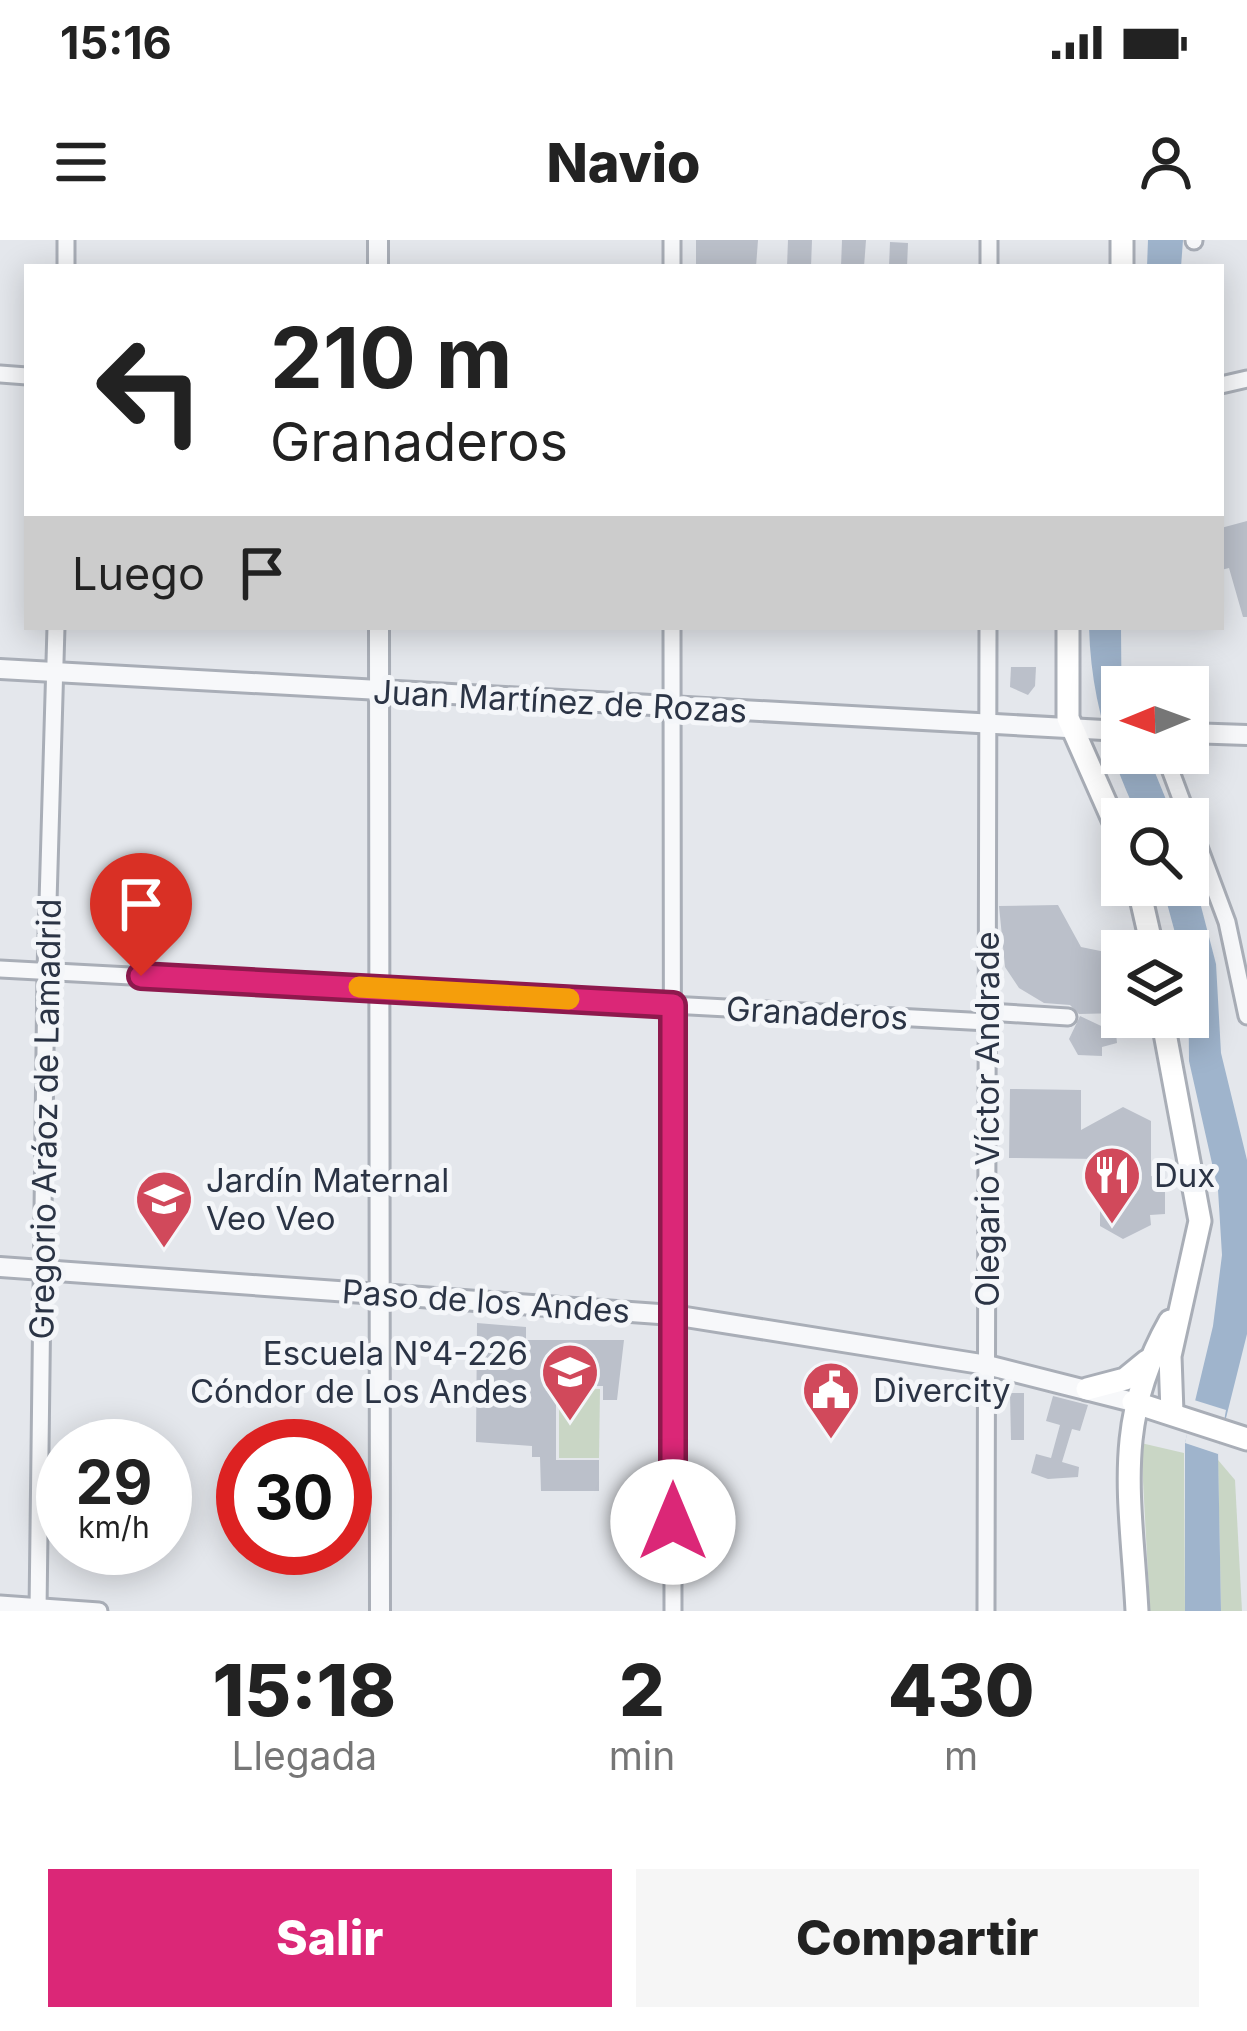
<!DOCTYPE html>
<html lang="es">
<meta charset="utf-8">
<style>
body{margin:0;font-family:Inter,sans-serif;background:#f6f6f6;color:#222;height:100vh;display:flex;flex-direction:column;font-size:45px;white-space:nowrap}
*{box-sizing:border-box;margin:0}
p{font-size:39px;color:#767676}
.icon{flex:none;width:66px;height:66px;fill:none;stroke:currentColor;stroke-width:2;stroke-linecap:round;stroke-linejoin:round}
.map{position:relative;height:1371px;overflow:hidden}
.sheet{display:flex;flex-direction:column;background:#fff;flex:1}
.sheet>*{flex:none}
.top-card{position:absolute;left:24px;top:24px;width:1200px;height:366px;border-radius:0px;box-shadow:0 6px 30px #0003;background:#fff;color:#222;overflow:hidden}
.needle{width:78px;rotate:269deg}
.buttons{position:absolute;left:1101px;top:426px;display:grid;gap:24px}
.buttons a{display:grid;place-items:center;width:108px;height:108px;border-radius:0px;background:#fff;box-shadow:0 6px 30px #0003;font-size:60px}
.speed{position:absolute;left:36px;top:1179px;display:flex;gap:24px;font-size:60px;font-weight:700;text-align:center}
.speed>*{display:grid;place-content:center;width:156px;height:156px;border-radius:50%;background:#fff;box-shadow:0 6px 30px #0003;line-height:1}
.speed small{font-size:30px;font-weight:400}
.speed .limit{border:18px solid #d22;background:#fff;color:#111}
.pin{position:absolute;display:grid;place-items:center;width:102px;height:102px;color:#fff;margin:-123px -51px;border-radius:50% 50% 50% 0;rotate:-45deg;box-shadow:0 0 12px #0007}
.pin .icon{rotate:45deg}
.me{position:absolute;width:132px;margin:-66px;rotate:0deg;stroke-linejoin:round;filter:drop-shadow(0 0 9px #0008)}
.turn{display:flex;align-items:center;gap:42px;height:252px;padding:0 48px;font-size:54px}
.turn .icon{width:156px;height:156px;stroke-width:2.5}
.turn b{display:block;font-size:84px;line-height:102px}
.then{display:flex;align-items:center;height:114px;padding:0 48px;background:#0003;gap:24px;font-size:45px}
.eta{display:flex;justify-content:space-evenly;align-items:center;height:204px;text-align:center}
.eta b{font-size:72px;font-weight:800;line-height:84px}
.cta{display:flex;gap:24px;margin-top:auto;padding:24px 48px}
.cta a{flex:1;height:138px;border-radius:0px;background:#db2777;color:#fff;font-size:48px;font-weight:800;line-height:138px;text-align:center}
.cta a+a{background:#f6f6f6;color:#222}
.status{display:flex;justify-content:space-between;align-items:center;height:84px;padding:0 60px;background:#fff;direction:ltr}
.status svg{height:33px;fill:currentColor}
header{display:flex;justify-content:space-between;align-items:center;height:156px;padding:0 48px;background:#fff;font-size:54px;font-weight:800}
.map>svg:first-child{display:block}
</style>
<div class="status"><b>15:16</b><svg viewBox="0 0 49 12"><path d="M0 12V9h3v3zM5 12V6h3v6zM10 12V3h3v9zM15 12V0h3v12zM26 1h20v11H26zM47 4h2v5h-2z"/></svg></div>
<header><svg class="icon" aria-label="menu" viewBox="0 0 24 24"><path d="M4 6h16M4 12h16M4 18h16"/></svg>Navio<svg class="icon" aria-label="person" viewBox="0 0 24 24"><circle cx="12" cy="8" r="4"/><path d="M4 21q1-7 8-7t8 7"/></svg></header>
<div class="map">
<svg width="1247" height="1371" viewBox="0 0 1247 1371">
<rect width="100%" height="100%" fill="#e4e7ec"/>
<!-- green -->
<g fill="#c9d6c5">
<polygon points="559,1148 600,1149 599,1218 559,1218"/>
<polygon points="1141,1203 1184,1213 1185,1371 1150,1371"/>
<polygon points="1218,1220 1235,1240 1242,1371 1221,1371"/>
</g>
<!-- water -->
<g fill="#9fb4cc">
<polygon points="1148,0 1183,0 1181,27 1147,27"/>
<path d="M 1089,387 L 1121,387 L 1122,513 L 1147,513 L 1174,579 L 1139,579 C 1109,515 1091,458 1089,387 Z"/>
<polygon points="1188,616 1216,724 1221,813 1247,920 1247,1094 1218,1210 1221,1371 1185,1371 1185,1203 1213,1086 1222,1015 1218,950 1189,821 1188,711 1180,711 1162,645 1188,645"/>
</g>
<!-- pier -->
<polygon fill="#e4e7ec" points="1194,1160 1226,1170 1218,1214 1185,1203"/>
<!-- building -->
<g fill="#bbc0ca">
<polygon points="696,0 758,0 756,27 696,27"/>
<polygon points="788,0 812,0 811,27 787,27"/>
<polygon points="842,0 866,0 864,27 841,27"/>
<polygon points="890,2 908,3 907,27 889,27"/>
<polygon points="1247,281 1247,377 1243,377 1229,328 1221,330 1221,288"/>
<polygon points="1011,427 1036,427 1035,446 1028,455 1010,447"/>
<polygon points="1058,665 1081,707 1120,715 1122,773 1079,774 1070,765 1044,763 1019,748 1005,727 999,666"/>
<polygon points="1080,776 1116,793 1117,803 1102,807 1102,816 1078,815 1069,799"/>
<polygon points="1010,849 1081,850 1081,890 1123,867 1151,881 1151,936 1165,937 1165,974 1150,975 1151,985 1123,999 1100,986 1100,919 1009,918"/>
<polygon points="477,1083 526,1087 526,1100 624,1100 617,1160 603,1160 603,1146 556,1146 556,1220 599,1220 599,1251 541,1251 540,1217 532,1217 532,1206 476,1202"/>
<polygon points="1010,1153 1024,1153 1024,1200 1011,1200"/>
<polygon points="1053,1156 1088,1165 1080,1191 1072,1189 1062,1222 1079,1227 1078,1237 1048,1239 1031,1233 1036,1214 1051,1218 1060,1185 1046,1181"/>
</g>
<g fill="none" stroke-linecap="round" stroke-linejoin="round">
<defs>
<g id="minor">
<polyline points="672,0 672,27"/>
<polyline points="1194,1 1194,0"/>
<polyline points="66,27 66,0"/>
<polyline points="989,27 989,0"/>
<polyline points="0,134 27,136"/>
<polyline points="1221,145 1247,139"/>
<polyline points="672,387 673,1371"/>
<polyline points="1164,513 1227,682 1247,776"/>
<polyline points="0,729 988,782"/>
<polyline points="988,772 1068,777"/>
<polyline points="0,1364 99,1371"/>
<polyline points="38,1371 46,731 56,387"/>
<polyline points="986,1371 988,387"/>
</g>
<g id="tertiary">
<polyline points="378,0 378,27"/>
<polyline points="379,387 380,1371"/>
<polyline points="0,429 1122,491"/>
<polyline points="1188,493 1247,495"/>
<polyline points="0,1027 673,1075 987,1125 1133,1162"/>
</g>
<g id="secondary">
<polyline points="1122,27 1122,0"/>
<polyline points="1068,387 1068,478 1122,600"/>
<polyline points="1138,645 1153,711"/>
<polyline points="1162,777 1200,981 1170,1116 1172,1173"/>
<polyline points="1087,1149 1125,1139 1147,1121"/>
<polyline points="1133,1162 1247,1199"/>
<path d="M 1137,1371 C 1131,1259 1112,1183 1170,1081"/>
</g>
</defs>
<!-- minor casing -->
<use href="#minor" stroke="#a9aeb7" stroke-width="21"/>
<!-- tertiary casing -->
<use href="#tertiary" stroke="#a9aeb7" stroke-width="24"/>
<!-- secondary casing -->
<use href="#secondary" stroke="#a9aeb7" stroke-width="27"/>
<!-- minor -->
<use href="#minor" stroke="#f7f8fa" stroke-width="15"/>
<!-- tertiary -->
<use href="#tertiary" stroke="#f7f8fa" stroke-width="18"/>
<!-- secondary -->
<use href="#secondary" stroke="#fff" stroke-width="21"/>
</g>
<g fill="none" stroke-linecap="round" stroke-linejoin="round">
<defs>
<polyline id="route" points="141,736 673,765 673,1282"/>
</defs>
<!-- route casing -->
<use href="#route" stroke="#8e194d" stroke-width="30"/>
<!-- route -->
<use href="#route" stroke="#db2777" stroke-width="21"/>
<!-- slow -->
<polyline stroke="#f59e0b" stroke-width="21" points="359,747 569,759"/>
</g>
<!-- icons -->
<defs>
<symbol id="restaurant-pin" viewBox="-11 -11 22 30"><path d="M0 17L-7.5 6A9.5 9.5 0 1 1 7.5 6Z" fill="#d1495b" stroke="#f4f6f9"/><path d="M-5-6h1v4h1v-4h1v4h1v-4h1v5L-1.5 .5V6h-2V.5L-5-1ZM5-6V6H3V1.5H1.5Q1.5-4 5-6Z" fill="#fff"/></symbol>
<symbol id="school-pin" viewBox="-11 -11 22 30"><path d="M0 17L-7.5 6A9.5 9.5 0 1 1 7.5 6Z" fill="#d1495b" stroke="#f4f6f9"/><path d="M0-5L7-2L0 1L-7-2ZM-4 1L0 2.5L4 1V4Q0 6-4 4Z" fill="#fff"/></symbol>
<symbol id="civic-pin" viewBox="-11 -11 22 30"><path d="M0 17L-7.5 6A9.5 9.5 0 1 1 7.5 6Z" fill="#d1495b" stroke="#f4f6f9"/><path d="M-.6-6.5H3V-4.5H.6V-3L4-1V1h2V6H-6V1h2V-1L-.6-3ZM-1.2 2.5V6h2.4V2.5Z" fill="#fff"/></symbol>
</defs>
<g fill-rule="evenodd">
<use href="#restaurant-pin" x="1079" y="902" width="66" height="90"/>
<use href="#school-pin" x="131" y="926" width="66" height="90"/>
<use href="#school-pin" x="537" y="1099" width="66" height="90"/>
<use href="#civic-pin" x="798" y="1117" width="66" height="90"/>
</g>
<g text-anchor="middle" stroke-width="10" stroke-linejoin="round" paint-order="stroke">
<!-- street labels -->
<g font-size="33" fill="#2b3445" stroke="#f4f6f9">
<text transform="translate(560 461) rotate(3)" y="12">Juan Martínez de Rozas</text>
<text transform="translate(817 773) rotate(3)" y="12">Granaderos</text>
<text transform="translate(45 879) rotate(-89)" y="12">Gregorio Aráoz de Lamadrid</text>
<text transform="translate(987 879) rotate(-90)" y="12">Olegario Víctor Andrade</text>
<text transform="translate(486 1061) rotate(4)" y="12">Paso de los Andes</text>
</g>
<!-- poi labels -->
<g font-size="33" fill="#2b3445" stroke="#f4f6f9" text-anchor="start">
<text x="1154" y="947">Dux</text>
<text x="206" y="952">Jardín Maternal<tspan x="206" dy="38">Veo Veo</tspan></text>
<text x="528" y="1125" text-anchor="end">Escuela N°4-226<tspan x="528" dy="38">Cóndor de Los Andes</tspan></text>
<text x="873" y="1162">Divercity</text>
</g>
</g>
</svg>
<div class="buttons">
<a><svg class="needle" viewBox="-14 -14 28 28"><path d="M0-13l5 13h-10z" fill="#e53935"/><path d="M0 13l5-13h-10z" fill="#767676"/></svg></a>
<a><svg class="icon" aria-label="search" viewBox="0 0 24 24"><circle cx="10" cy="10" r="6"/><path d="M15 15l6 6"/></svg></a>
<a><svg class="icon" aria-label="layers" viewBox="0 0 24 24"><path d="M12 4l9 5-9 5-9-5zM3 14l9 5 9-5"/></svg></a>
</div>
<div class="speed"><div>29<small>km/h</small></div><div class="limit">30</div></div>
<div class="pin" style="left:141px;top:736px;background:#d93025"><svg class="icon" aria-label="arrive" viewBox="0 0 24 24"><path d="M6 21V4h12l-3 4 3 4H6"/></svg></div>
<svg class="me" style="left:673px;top:1282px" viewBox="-20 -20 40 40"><circle r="19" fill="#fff"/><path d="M0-13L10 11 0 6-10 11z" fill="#db2777"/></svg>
<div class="top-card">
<div class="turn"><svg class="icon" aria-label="left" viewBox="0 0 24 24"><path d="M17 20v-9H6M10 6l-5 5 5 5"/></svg><div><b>210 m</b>Granaderos</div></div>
<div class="then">Luego<svg class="icon" aria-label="arrive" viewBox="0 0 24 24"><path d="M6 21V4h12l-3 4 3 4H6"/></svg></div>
</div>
</div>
<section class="sheet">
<div class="eta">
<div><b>15:18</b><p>Llegada</p></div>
<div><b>2</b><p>min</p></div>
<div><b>430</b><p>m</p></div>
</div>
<div class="cta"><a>Salir</a><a>Compartir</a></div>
</section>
